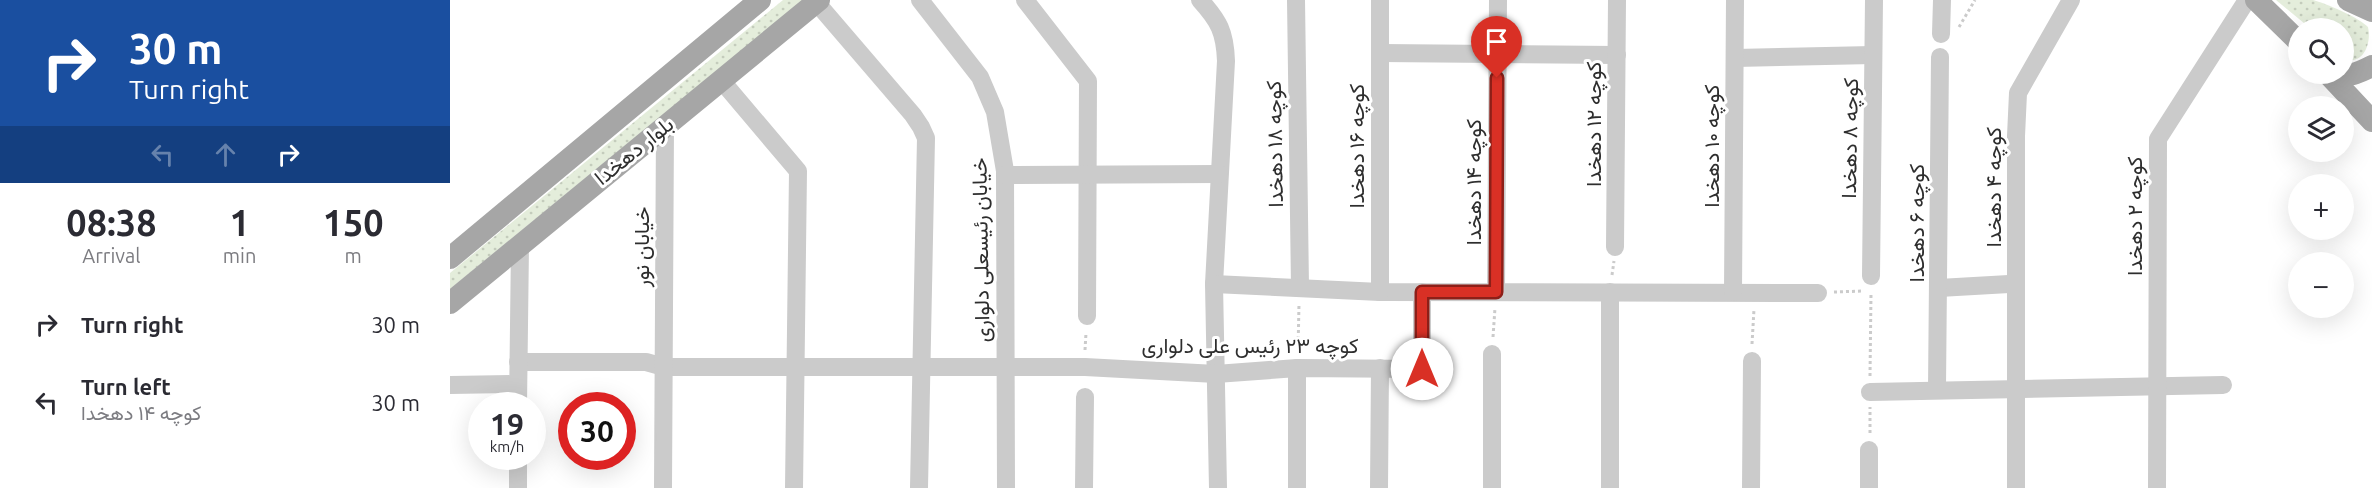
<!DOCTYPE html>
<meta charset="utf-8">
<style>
body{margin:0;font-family:Ubuntu,Vazirmatn,sans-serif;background:#f2f2f3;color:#2b2b33;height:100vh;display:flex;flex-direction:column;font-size:22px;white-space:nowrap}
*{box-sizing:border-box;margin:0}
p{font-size:20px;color:#7c7c81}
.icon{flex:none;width:33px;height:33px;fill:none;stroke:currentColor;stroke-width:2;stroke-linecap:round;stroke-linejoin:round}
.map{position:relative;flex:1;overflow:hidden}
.sheet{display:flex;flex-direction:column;background:#fff;width:450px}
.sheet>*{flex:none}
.hud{background:#1a4fa0;color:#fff;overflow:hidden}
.fabs{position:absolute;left:1838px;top:18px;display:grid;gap:12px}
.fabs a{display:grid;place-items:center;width:66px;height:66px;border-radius:50%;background:#fff;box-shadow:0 6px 24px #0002;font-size:30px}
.speed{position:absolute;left:18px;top:392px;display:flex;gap:12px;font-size:30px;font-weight:700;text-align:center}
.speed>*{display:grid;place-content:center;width:78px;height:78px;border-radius:50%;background:#fff;box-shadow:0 6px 24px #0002;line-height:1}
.speed small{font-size:15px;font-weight:400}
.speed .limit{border:9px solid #d22;background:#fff;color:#111}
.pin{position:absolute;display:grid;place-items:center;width:51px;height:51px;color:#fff;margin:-62px -26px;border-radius:50% 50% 50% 0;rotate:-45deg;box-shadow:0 0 6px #0007}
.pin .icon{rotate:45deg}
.me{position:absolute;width:66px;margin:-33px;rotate:0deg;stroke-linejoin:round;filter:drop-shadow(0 0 4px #0008)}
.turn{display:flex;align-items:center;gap:21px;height:126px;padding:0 30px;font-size:27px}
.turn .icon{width:78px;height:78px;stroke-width:2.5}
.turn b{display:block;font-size:42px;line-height:51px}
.lanes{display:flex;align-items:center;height:57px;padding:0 30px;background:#0003;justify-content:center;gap:30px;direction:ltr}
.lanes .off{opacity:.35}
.eta{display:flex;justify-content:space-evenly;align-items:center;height:102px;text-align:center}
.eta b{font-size:36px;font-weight:700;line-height:42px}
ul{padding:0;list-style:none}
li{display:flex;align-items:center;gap:18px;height:78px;padding:0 30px}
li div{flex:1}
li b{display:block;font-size:22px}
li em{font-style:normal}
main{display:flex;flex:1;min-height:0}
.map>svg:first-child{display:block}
</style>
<main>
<section class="sheet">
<div class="hud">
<div class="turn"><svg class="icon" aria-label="right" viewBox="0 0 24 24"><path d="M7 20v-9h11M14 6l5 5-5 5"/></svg><div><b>30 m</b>Turn right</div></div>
<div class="lanes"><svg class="icon off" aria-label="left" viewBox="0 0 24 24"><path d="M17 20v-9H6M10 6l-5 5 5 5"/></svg><svg class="icon off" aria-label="ahead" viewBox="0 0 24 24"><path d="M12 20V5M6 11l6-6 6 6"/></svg><svg class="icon" aria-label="right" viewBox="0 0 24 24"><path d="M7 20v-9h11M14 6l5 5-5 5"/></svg></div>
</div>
<div class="eta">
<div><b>08:38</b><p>Arrival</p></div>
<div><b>1</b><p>min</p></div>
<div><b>150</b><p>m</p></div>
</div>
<ul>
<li><svg class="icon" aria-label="right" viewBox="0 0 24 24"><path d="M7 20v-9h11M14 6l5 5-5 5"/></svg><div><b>Turn right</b></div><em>30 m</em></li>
<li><svg class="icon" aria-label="left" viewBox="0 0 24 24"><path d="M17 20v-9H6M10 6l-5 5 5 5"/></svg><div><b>Turn left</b><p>کوچه ۱۴ دهخدا</p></div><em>30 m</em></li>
</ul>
</section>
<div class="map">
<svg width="1922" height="488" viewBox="0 0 1922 488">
<defs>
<pattern id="grass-dots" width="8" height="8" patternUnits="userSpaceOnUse" patternTransform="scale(1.5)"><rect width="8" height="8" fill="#e4eddb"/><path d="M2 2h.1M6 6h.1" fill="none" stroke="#c4ccbc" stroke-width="1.8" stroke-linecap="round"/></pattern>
</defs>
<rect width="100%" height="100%" fill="#fff"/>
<!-- grass -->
<g fill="url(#grass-dots)">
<polygon points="333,0 353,0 0,289 0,273"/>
<path d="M 1826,0 C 1838,0 1852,0 1863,0 C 1875,3 1910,18 1918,27 C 1922,45 1912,67 1893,58 L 1893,28 L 1860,28 Z"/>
</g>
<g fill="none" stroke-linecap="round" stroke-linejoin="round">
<!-- path -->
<g stroke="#cbcbcb" stroke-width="3" stroke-dasharray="3 3" stroke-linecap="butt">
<polyline points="1509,27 1525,0"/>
<polyline points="1162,275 1164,261"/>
<polyline points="1384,292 1413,291"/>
<polyline points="1043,337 1045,308"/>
<polyline points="1302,344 1304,309"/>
<polyline points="635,350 636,333"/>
<polyline points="848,351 849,304"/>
<polyline points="1420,376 1421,293"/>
<polyline points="1420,433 1420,407"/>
</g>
<!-- minor -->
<g stroke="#cbcbcb" stroke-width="18">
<polyline points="470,0 530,77 545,112 555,171 556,488"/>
<polyline points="575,0 638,81 637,316"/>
<path d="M 750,0 C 769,21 775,32 776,61 L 764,284 L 768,488"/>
<polyline points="846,0 850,287"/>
<polyline points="366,2 463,115 471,127 476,138 469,488"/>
<polyline points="1491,34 1492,0"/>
<polyline points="930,53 1167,55"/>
<polyline points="1285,58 1423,55"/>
<polyline points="271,80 348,171 344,488"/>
<polyline points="555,175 769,174"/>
<polyline points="1165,247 1167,0"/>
<polyline points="1421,276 1424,0"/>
<polyline points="764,284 930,292 1368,293"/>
<polyline points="1489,288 1559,284"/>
<polyline points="930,292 930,0"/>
<polyline points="1046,292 1048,0"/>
<polyline points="1160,292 1160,488"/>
<polyline points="1283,292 1285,0"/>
<polyline points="68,362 196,362 214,367 635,367 766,374 847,368 972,369 972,292"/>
<polyline points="0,385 68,384"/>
<polyline points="1487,389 1490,57"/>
<polyline points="1420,392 1773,385"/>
<polyline points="68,405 70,245"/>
<polyline points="68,488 68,456"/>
<polyline points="213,488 215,126"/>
<polyline points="634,488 635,397"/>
<polyline points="847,488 847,368"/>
<polyline points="929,488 930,368"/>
<polyline points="1042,488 1042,354"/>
<polyline points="1301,488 1302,361"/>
<polyline points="1419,488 1419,450"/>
<polyline points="1566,488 1566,136 1568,93 1621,0"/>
<polyline points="1707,488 1708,139 1797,0"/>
</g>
<!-- major -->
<g stroke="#a6a6a6" stroke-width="22">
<polyline points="1806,0 1848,41"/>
<polyline points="1898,0 1922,11"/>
<polyline points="1878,74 1922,121"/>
<path d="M 1883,74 C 1898,78 1908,73 1922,66"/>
<polyline points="0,258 310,0"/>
<polyline points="0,303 369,0"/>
</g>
</g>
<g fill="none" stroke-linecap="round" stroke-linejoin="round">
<defs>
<polyline id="route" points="972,369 972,292 1046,292 1047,78"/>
</defs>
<!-- route casing -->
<use href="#route" stroke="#8d1f18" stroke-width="15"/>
<!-- route -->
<use href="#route" stroke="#d93025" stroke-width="10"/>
</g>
<g text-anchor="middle" stroke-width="6" stroke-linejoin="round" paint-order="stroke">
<!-- street labels -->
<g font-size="21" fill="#2e2e2e" stroke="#fff">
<text transform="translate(1144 124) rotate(-90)" y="7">کوچه ۱۲ دهخدا</text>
<text transform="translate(1400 138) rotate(-89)" y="7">کوچه ۸ دهخدا</text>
<text transform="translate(825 144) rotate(-91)" y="7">کوچه ۱۸ دهخدا</text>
<text transform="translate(907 146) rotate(-90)" y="7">کوچه ۱۶ دهخدا</text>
<text transform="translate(1262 146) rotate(-90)" y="7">کوچه ۱۰ دهخدا</text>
<text transform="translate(184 151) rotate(-39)" y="7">بلوار دهخدا</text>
<text transform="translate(1024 182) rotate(-90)" y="7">کوچه ۱۴ دهخدا</text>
<text transform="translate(1544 187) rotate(-90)" y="7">کوچه ۴ دهخدا</text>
<text transform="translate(1685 216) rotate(-90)" y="7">کوچه ۲ دهخدا</text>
<text transform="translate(1467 223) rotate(-90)" y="7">کوچه ۶ دهخدا</text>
<text transform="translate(192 247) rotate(-90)" y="7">خیابان نور</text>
<text transform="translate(531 250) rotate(-91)" y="7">خیابان رئیسعلی دلواری</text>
<text x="800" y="353">کوچه ۲۳ رئیس علی دلواری</text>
</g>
</g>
</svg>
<div class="fabs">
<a><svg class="icon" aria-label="search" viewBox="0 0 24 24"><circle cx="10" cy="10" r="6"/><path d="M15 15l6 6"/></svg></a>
<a><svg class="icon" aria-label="layers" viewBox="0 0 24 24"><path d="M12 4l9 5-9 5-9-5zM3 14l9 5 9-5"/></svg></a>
<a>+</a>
<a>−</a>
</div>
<div class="speed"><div>19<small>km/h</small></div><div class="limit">30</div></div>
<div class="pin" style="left:1047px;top:78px;background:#d93025"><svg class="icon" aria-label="arrive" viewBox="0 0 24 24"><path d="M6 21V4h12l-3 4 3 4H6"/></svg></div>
<svg class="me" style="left:972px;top:369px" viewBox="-20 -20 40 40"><circle r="19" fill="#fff"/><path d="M0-13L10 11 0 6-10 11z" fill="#d93025"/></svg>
</div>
</main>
